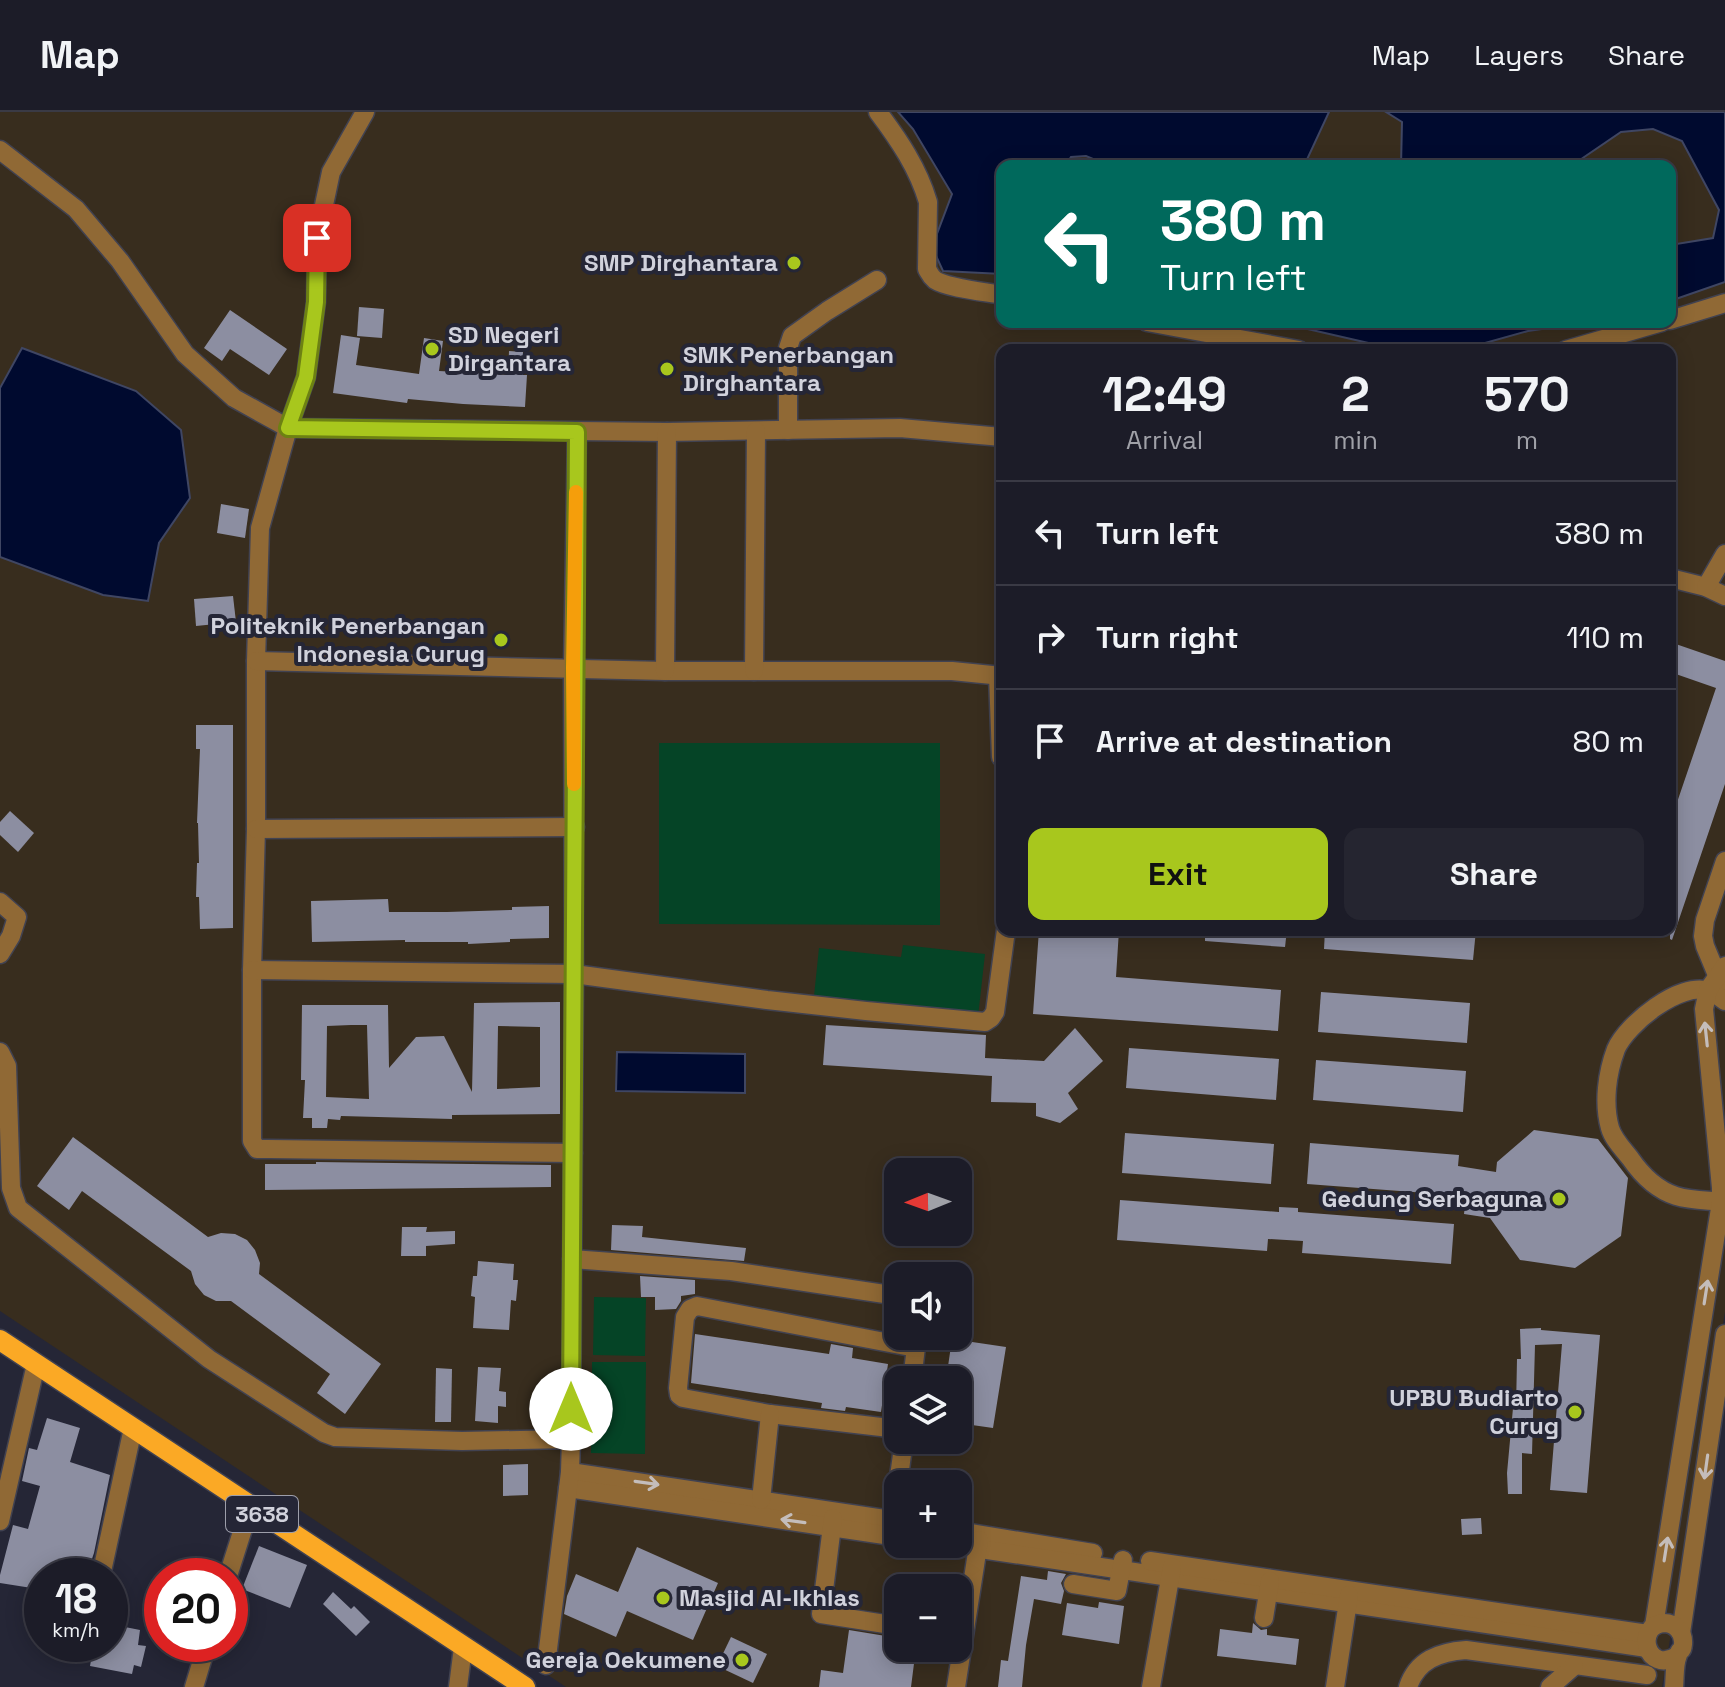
<!DOCTYPE html>
<meta charset="utf-8">
<style>
body{margin:0;font-family:"Space Grotesk",sans-serif;background:#252530;color:#f1f3f6;height:100vh;display:flex;flex-direction:column;font-size:30px;white-space:nowrap}
*{box-sizing:border-box;margin:0}
p{font-size:26px;color:#a0a1a8}
.icon{flex:none;width:44px;height:44px;fill:none;stroke:currentColor;stroke-width:2;stroke-linecap:round;stroke-linejoin:round}
.map{position:relative;flex:1;overflow:hidden}
.sheet{position:absolute;left:996px;top:232px;width:680px;height:592px;display:flex;flex-direction:column;background:#1c1c28;border-radius:16px;box-shadow:0 4px 20px #0003,0 0 0 2px #3a3a45}
.sheet>*{flex:none}
.guide{position:absolute;left:996px;top:48px;width:680px;height:168px;border-radius:16px;box-shadow:0 4px 20px #0003,0 0 0 2px #3a3a45;background:#00695c;color:#fff;overflow:hidden}
.needle{width:52px;rotate:269deg}
.buttons{position:absolute;left:884px;top:1046px;display:grid;gap:16px}
.buttons a{display:grid;place-items:center;width:88px;height:88px;border-radius:16px;background:#1c1c28;box-shadow:0 4px 20px #0003,0 0 0 2px #3a3a45;font-size:40px}
.speed{position:absolute;left:24px;top:1446px;display:flex;gap:16px;font-size:40px;font-weight:700;text-align:center}
.speed>*{display:grid;place-content:center;width:104px;height:104px;border-radius:50%;background:#1c1c28;box-shadow:0 4px 20px #0003,0 0 0 2px #3a3a45;line-height:1}
.speed small{font-size:20px;font-weight:400}
.speed .limit{border:12px solid #d22;background:#fff;color:#111}
.pin{position:absolute;display:grid;place-items:center;width:68px;height:68px;color:#fff;margin:-34px;border-radius:16px;box-shadow:0 4px 12px #0006}
.me{position:absolute;width:88px;margin:-44px;rotate:0deg;stroke-linejoin:round;filter:drop-shadow(0 0 6px #0008)}
.turn{display:flex;align-items:center;gap:28px;height:168px;padding:0 32px;font-size:36px}
.turn .icon{width:104px;height:104px;stroke-width:2.5}
.turn b{display:block;font-size:56px;line-height:68px}
.eta{display:flex;justify-content:space-evenly;align-items:center;height:136px;text-align:center}
.eta b{font-size:48px;font-weight:800;line-height:56px}
.button{display:flex;gap:16px;margin-top:auto;padding:16px 32px}
.button a{flex:1;height:92px;border-radius:16px;background:#a8c71d;color:#111;font-size:32px;font-weight:800;line-height:92px;text-align:center}
.button a+a{background:#252530;color:#f1f3f6}
ul{padding:0;list-style:none}
li{display:flex;align-items:center;gap:24px;height:104px;padding:0 32px;border-top:2px solid #3a3a45}
li div{flex:1}
li b{display:block;font-size:30px}
li em{font-style:normal}
header{display:flex;align-items:center;gap:48px;box-sizing:border-box;height:112px;padding:0 40px;background:#1c1c28;border-bottom:2px solid #3a3a45}
header strong{font-size:38px}
nav{display:flex;gap:44px;margin-inline-start:auto;font-size:28px}
.map>svg:first-child{display:block}
</style>
<header>
<strong>Map</strong>
<nav><a>Map</a><a>Layers</a><a>Share</a></nav>
</header>
<div class="map">
<svg width="1725" height="1575" viewBox="0 0 1725 1575">
<rect width="100%" height="100%" fill="#252636"/>
<!-- education -->
<path fill="#382d1e" fill-rule="evenodd" d="M 0,0 L 1725,0 L 1725,1200 L 1662,1575 L 566,1575 L 0,1199 ZM 1002,54 L 1670,54 L 1670,210 L 1002,210 ZM 1002,238 L 1670,238 L 1670,818 L 1002,818 ZM 898,1060 L 958,1060 L 958,1120 L 898,1120 ZM 898,1164 L 958,1164 L 958,1224 L 898,1224 ZM 898,1268 L 958,1268 L 958,1328 L 898,1328 ZM 898,1372 L 958,1372 L 958,1432 L 898,1432 ZM 898,1476 L 958,1476 L 958,1536 L 898,1536 Z"/>
<!-- green -->
<g fill="#054426">
<polygon points="659,631 940,631 940,813 659,812"/>
<polygon points="903,833 985,842 977,914 896,893 814,884 819,836 901,845"/>
<polygon points="594,1185 646,1186 645,1244 593,1243"/>
<polygon points="592,1250 646,1250 645,1342 591,1341"/>
</g>
<!-- water -->
<g fill="#000a2f" stroke="#3f4663" stroke-width="2">
<polygon points="898,0 1329,0 1304,54 1110,54 1086,44 1071,45 1065,54 1002,54 1002,162 943,159 932,135 952,82 913,17"/>
<polygon points="1386,0 1725,0 1725,170 1670,189 1670,133 1713,126 1719,98 1682,29 1653,17 1621,20 1571,54 1401,54 1402,10"/>
<polygon points="1277,210 1591,210 1528,219 1460,238 1399,238"/>
<polygon points="22,236 136,279 181,318 190,386 159,431 148,489 103,483 0,445 0,276"/>
<polygon points="617,940 745,942 745,981 616,979"/>
</g>
<!-- building -->
<g fill="#8c8ea1" fill-rule="evenodd">
<polygon points="359,195 384,197 382,226 357,224"/>
<polygon points="230,198 287,237 269,263 230,237 222,249 204,236"/>
<polygon points="341,223 360,226 356,253 419,262 424,226 443,229 439,259 508,263 509,239 523,240 523,263 527,263 525,295 463,292 408,287 407,291 333,281"/>
<polygon points="221,392 249,397 245,426 217,421"/>
<polygon points="233,484 236,510 196,514 194,487"/>
<polygon points="1670,530 1725,549 1725,672 1672,828 1670,827 1670,711 1716,576 1670,560"/>
<polygon points="196,613 233,613 233,816 200,817 199,785 196,785 197,751 199,751 198,711 197,711 200,637 196,637"/>
<polygon points="10,699 34,721 18,740 0,723 0,710"/>
<polygon points="388,787 389,800 447,800 512,798 512,795 549,794 549,826 510,827 510,830 468,832 468,830 405,830 405,828 312,830 311,789"/>
<polygon points="1039,818 1119,818 1116,865 1281,878 1278,919 1033,902"/>
<polygon points="1205,818 1287,818 1285,835 1205,829"/>
<polygon points="1325,818 1476,818 1473,848 1324,837"/>
<polygon points="1321,880 1470,891 1467,931 1318,920"/>
<path d="M 560,890 L 560,1002 L 452,1003 L 452,1007 L 341,1004 L 340,1008 L 328,1007 L 327,1016 L 312,1016 L 312,1006 L 303,1006 L 305,968 L 301,968 L 302,893 L 388,893 L 389,956 L 416,925 L 444,924 L 472,980 L 474,891 ZM 351,913 L 367,913 L 369,987 L 326,985 L 327,914 ZM 498,914 L 540,915 L 540,975 L 497,977 Z"/>
<polygon points="826,913 986,923 985,946 1044,949 1075,916 1103,949 1068,981 1078,997 1060,1011 1036,1004 1036,991 991,990 992,964 823,953"/>
<polygon points="1129,936 1279,947 1276,988 1126,976"/>
<polygon points="1316,948 1466,959 1463,1000 1313,988"/>
<polygon points="1534,1018 1598,1027 1628,1066 1621,1124 1575,1156 1520,1148 1490,1106 1464,1102 1466,1084 1307,1072 1310,1031 1459,1043 1458,1054 1496,1060 1497,1050"/>
<polygon points="1125,1021 1274,1032 1271,1072 1122,1061"/>
<polygon points="73,1025 208,1125 221,1121 235,1122 247,1128 255,1138 260,1151 259,1162 381,1252 345,1302 317,1281 330,1262 231,1189 216,1189 204,1183 195,1172 191,1159 82,1079 69,1098 37,1074"/>
<polygon points="316,1050 551,1053 551,1075 265,1078 265,1052 316,1052"/>
<polygon points="1120,1088 1279,1100 1279,1095 1298,1096 1298,1100 1454,1112 1451,1152 1302,1141 1303,1129 1268,1127 1267,1139 1117,1128"/>
<polygon points="612,1113 643,1114 642,1125 746,1136 744,1149 611,1138"/>
<polygon points="402,1115 427,1115 426,1120 455,1119 455,1132 426,1134 426,1144 401,1144"/>
<polygon points="478,1149 514,1152 513,1168 518,1168 516,1189 511,1188 509,1218 473,1216 475,1185 471,1184 473,1164 477,1164"/>
<polygon points="640,1164 695,1168 695,1182 681,1184 681,1189 676,1197 655,1198 655,1185 641,1185"/>
<polygon points="1541,1216 1541,1218 1600,1223 1587,1381 1550,1378 1562,1232 1535,1233 1532,1342 1522,1341 1522,1382 1508,1382 1507,1361 1513,1296 1516,1297 1517,1247 1521,1247 1520,1217"/>
<polygon points="695,1222 829,1242 831,1232 853,1236 852,1246 888,1252 881,1300 846,1295 845,1299 821,1296 822,1291 691,1271"/>
<polygon points="952,1227 1006,1235 993,1316 958,1311 958,1268 946,1268"/>
<polygon points="478,1255 501,1256 499,1279 506,1280 506,1295 498,1294 498,1311 475,1309"/>
<polygon points="436,1256 452,1257 451,1310 435,1310"/>
<polygon points="47,1306 80,1316 70,1350 110,1363 94,1441 86,1464 40,1464 38,1477 0,1471 0,1463 13,1413 28,1417 40,1374 22,1369 29,1336 37,1338"/>
<polygon points="528,1352 528,1383 503,1384 503,1353"/>
<polygon points="1481,1406 1482,1422 1462,1423 1461,1407"/>
<polygon points="259,1434 307,1453 290,1496 242,1477"/>
<polygon points="637,1435 718,1471 693,1528 627,1499 616,1525 564,1502 567,1484 576,1462 618,1480"/>
<polygon points="1048,1459 1066,1462 1061,1471 1064,1479 1061,1492 1034,1487 1026,1533 1022,1575 998,1575 1001,1548 1008,1549 1021,1464 1047,1468"/>
<polygon points="333,1480 351,1497 354,1494 370,1510 356,1524 323,1492"/>
<polygon points="1099,1490 1124,1494 1119,1532 1062,1523 1067,1491 1098,1496"/>
<polygon points="1253,1511 1261,1518 1267,1517 1267,1523 1299,1527 1296,1553 1217,1544 1220,1517 1252,1521"/>
<polygon points="110,1512 140,1518 138,1533 146,1534 141,1555 134,1553 132,1562 90,1554 94,1532 110,1532"/>
<polygon points="849,1518 898,1526 898,1536 916,1536 911,1575 819,1575 821,1558 843,1561"/>
<polygon points="731,1525 767,1542 753,1571 717,1554"/>
</g>
<g fill="none" stroke-linecap="round" stroke-linejoin="round">
<defs>
<g id="minor">
<polyline points="365,0 331,60 317,126 316,190 306,265 288,316 260,416 256,549 256,717 252,858 252,1029 257,1037 269,1037 573,1041"/>
<path d="M 878,0 C 899,28 918,56 928,90 L 927,157 C 930,162 930,164 935,168 C 947,176 986,180 1002,183"/>
<polyline points="0,38 76,97 120,149 185,242 234,286 288,316 667,320 900,316 1002,325"/>
<polyline points="1670,208 1725,191"/>
<polyline points="1147,210 1299,238"/>
<polyline points="1566,238 1662,210"/>
<polyline points="788,318 788,236 792,224 827,199 877,168"/>
<polyline points="1670,466 1706,475 1725,484"/>
<polyline points="1706,475 1725,442"/>
<polyline points="256,549 665,559 952,559 1002,564"/>
<polyline points="665,559 667,320"/>
<polyline points="754,559 756,319"/>
<polyline points="998,564 1001,645"/>
<polyline points="256,717 575,715"/>
<polyline points="1725,749 1705,808 1703,824 1705,834 1717,863 1725,869"/>
<polyline points="0,790 17,805 11,824 0,842"/>
<polyline points="252,858 574,862 767,888 866,899 985,910 991,906 995,900 1006,818"/>
<path d="M 1725,889 C 1720,886 1715,881 1709,879 C 1680,869 1627,912 1616,937 C 1607,961 1603,991 1610,1016 C 1613,1027 1623,1037 1630,1046 C 1641,1062 1657,1078 1676,1084 C 1692,1089 1709,1088 1725,1090"/>
<polyline points="0,940 7,954 11,1076 18,1096 209,1247 324,1321 335,1325 462,1329 571,1327"/>
<polyline points="572,1147 731,1159 898,1184"/>
<polyline points="912,1268 917,1227"/>
<polyline points="898,1317 770,1302 683,1286 679,1283 678,1276 685,1205 690,1197 697,1194 916,1236"/>
<polyline points="570,1360 898,1409"/>
<polyline points="898,1372 904,1328"/>
<polyline points="568,1376 898,1425"/>
<polyline points="761,1388 770,1302"/>
<polyline points="833,1406 821,1502 898,1514"/>
<polyline points="0,1409 36,1252"/>
<polyline points="892,1417 898,1375"/>
<polyline points="958,1419 1093,1441"/>
<polyline points="947,1432 1647,1536"/>
<polyline points="1150,1449 1648,1522"/>
<polyline points="101,1464 133,1316"/>
<polyline points="228,1464 250,1395"/>
<polyline points="1073,1472 1117,1479 1123,1448"/>
<polyline points="1264,1506 1270,1469"/>
<polyline points="1654,1514 1721,1090 1721,1076 1704,897 1708,878 1725,854"/>
<polyline points="1681,1521 1725,1222"/>
<polyline points="546,1553 570,1360 571,1327 574,862 573,556 577,320"/>
<polyline points="194,1575 207,1532"/>
<polyline points="458,1575 463,1535"/>
<polyline points="956,1575 979,1428"/>
<polyline points="1151,1575 1172,1455"/>
<polyline points="1335,1575 1349,1483"/>
<path d="M 1408,1575 C 1417,1548 1439,1540 1466,1538 L 1647,1563"/>
<polyline points="1550,1575 1574,1554"/>
<path d="M 1674,1575 C 1675,1565 1674,1552 1678,1543 C 1681,1534 1682,1542 1683,1532 C 1684,1520 1675,1511 1664,1511 C 1634,1513 1646,1563 1677,1544"/>
</g>
<polyline id="major" points="0,1228 525,1575"/>
</defs>
<!-- minor casing -->
<use href="#minor" stroke="#414251" stroke-width="21"/>
<!-- major casing -->
<use href="#major" stroke="#414251" stroke-width="23"/>
<!-- minor -->
<use href="#minor" stroke="#906935" stroke-width="18"/>
<!-- major -->
<use href="#major" stroke="#fba925" stroke-width="20"/>
</g>
<!-- one-way arrows -->
<defs><path id="oneway-shaft" d="M-6 0H5M1.5-3L5.5 0L1.5 3" fill="none" stroke-width="1.6" stroke-linecap="round" stroke-linejoin="round" transform="scale(2)"/></defs>
<g stroke="#c4bdbb">
<use href="#oneway-shaft" transform="translate(1706 922) rotate(-96)"/>
<use href="#oneway-shaft" transform="translate(1706 1180) rotate(-81)"/>
<use href="#oneway-shaft" transform="translate(1706 1355) rotate(98)"/>
<use href="#oneway-shaft" transform="translate(647 1371) rotate(8)"/>
<use href="#oneway-shaft" transform="translate(793 1409) rotate(-172)"/>
<use href="#oneway-shaft" transform="translate(1666 1437) rotate(-81)"/>
</g>
<g fill="none" stroke-linecap="round" stroke-linejoin="round">
<defs>
<path id="route" d="M 317,126 L 316,190 L 306,265 L 288,316 L 577,320 C 573,645 573,971 571,1297"/>
</defs>
<!-- route casing -->
<use href="#route" stroke="#6d8113" stroke-width="20"/>
<!-- route -->
<use href="#route" stroke="#a8c71d" stroke-width="14"/>
<!-- slow -->
<polyline stroke="#f59e0b" stroke-width="14" points="574,672 573,556 576,380"/>
</g>
<!-- markers -->
<g fill="#a8c71d" stroke="#252636" stroke-width="3">
<circle cx="794" cy="151" r="8"/>
<circle cx="432" cy="237" r="8"/>
<circle cx="667" cy="257" r="8"/>
<circle cx="501" cy="528" r="8"/>
<circle cx="1559" cy="1087" r="8"/>
<circle cx="1575" cy="1300" r="8"/>
<circle cx="663" cy="1486" r="8"/>
<circle cx="742" cy="1548" r="8"/>
</g>
<g text-anchor="middle" stroke-width="8" stroke-linejoin="round" paint-order="stroke">
<!-- shield labels -->
<rect fill="#252636" stroke="#9d9eaa" stroke-width="2" x="226" y="1384" width="72" height="36" rx="6"/>
<g font-size="22" font-weight="bold" fill="#d1d2dc">
<text x="262" y="1410">3638</text>
</g>
<!-- poi labels -->
<g font-size="24" font-weight="bold" fill="#d1d2dc" stroke="#252636" text-anchor="end">
<text x="778" y="159">SMP Dirghantara</text>
<text x="448" y="231" text-anchor="start">SD Negeri<tspan x="448" dy="28">Dirgantara</tspan></text>
<text x="683" y="251" text-anchor="start">SMK Penerbangan<tspan x="683" dy="28">Dirghantara</tspan></text>
<text x="485" y="522">Politeknik Penerbangan<tspan x="485" dy="28">Indonesia Curug</tspan></text>
<text x="1543" y="1095">Gedung Serbaguna</text>
<text x="1559" y="1294">UPBU Budiarto<tspan x="1559" dy="28">Curug</tspan></text>
<text x="679" y="1494" text-anchor="start">Masjid Al-Ikhlas</text>
<text x="726" y="1556">Gereja Oekumene</text>
</g>
</g>
</svg>
<div class="buttons">
<a><svg class="needle" viewBox="-14 -14 28 28"><path d="M0-13l5 13h-10z" fill="#e53935"/><path d="M0 13l5-13h-10z" fill="#a0a1a8"/></svg></a>
<a><svg class="icon" aria-label="sound" viewBox="0 0 24 24"><path d="M4 9h4l5-4v14l-5-4H4zM17 9q2 3 0 6"/></svg></a>
<a><svg class="icon" aria-label="layers" viewBox="0 0 24 24"><path d="M12 4l9 5-9 5-9-5zM3 14l9 5 9-5"/></svg></a>
<a>+</a>
<a>−</a>
</div>
<div class="speed"><div>18<small>km/h</small></div><div class="limit">20</div></div>
<div class="pin" style="left:317px;top:126px;background:#d93025"><svg class="icon" aria-label="arrive" viewBox="0 0 24 24"><path d="M6 21V4h12l-3 4 3 4H6"/></svg></div>
<svg class="me" style="left:571px;top:1297px" viewBox="-20 -20 40 40"><circle r="19" fill="#fff"/><path d="M0-13L10 11 0 6-10 11z" fill="#a8c71d"/></svg>
<div class="guide">
<div class="turn"><svg class="icon" aria-label="left" viewBox="0 0 24 24"><path d="M17 20v-9H6M10 6l-5 5 5 5"/></svg><div><b>380 m</b>Turn left</div></div>
</div>
<section class="sheet">
<div class="eta">
<div><b>12:49</b><p>Arrival</p></div>
<div><b>2</b><p>min</p></div>
<div><b>570</b><p>m</p></div>
</div>
<ul>
<li><svg class="icon" aria-label="left" viewBox="0 0 24 24"><path d="M17 20v-9H6M10 6l-5 5 5 5"/></svg><div><b>Turn left</b></div><em>380 m</em></li>
<li><svg class="icon" aria-label="right" viewBox="0 0 24 24"><path d="M7 20v-9h11M14 6l5 5-5 5"/></svg><div><b>Turn right</b></div><em>110 m</em></li>
<li><svg class="icon" aria-label="arrive" viewBox="0 0 24 24"><path d="M6 21V4h12l-3 4 3 4H6"/></svg><div><b>Arrive at destination</b></div><em>80 m</em></li>
</ul>
<div class="button"><a>Exit</a><a>Share</a></div>
</section>
</div>
